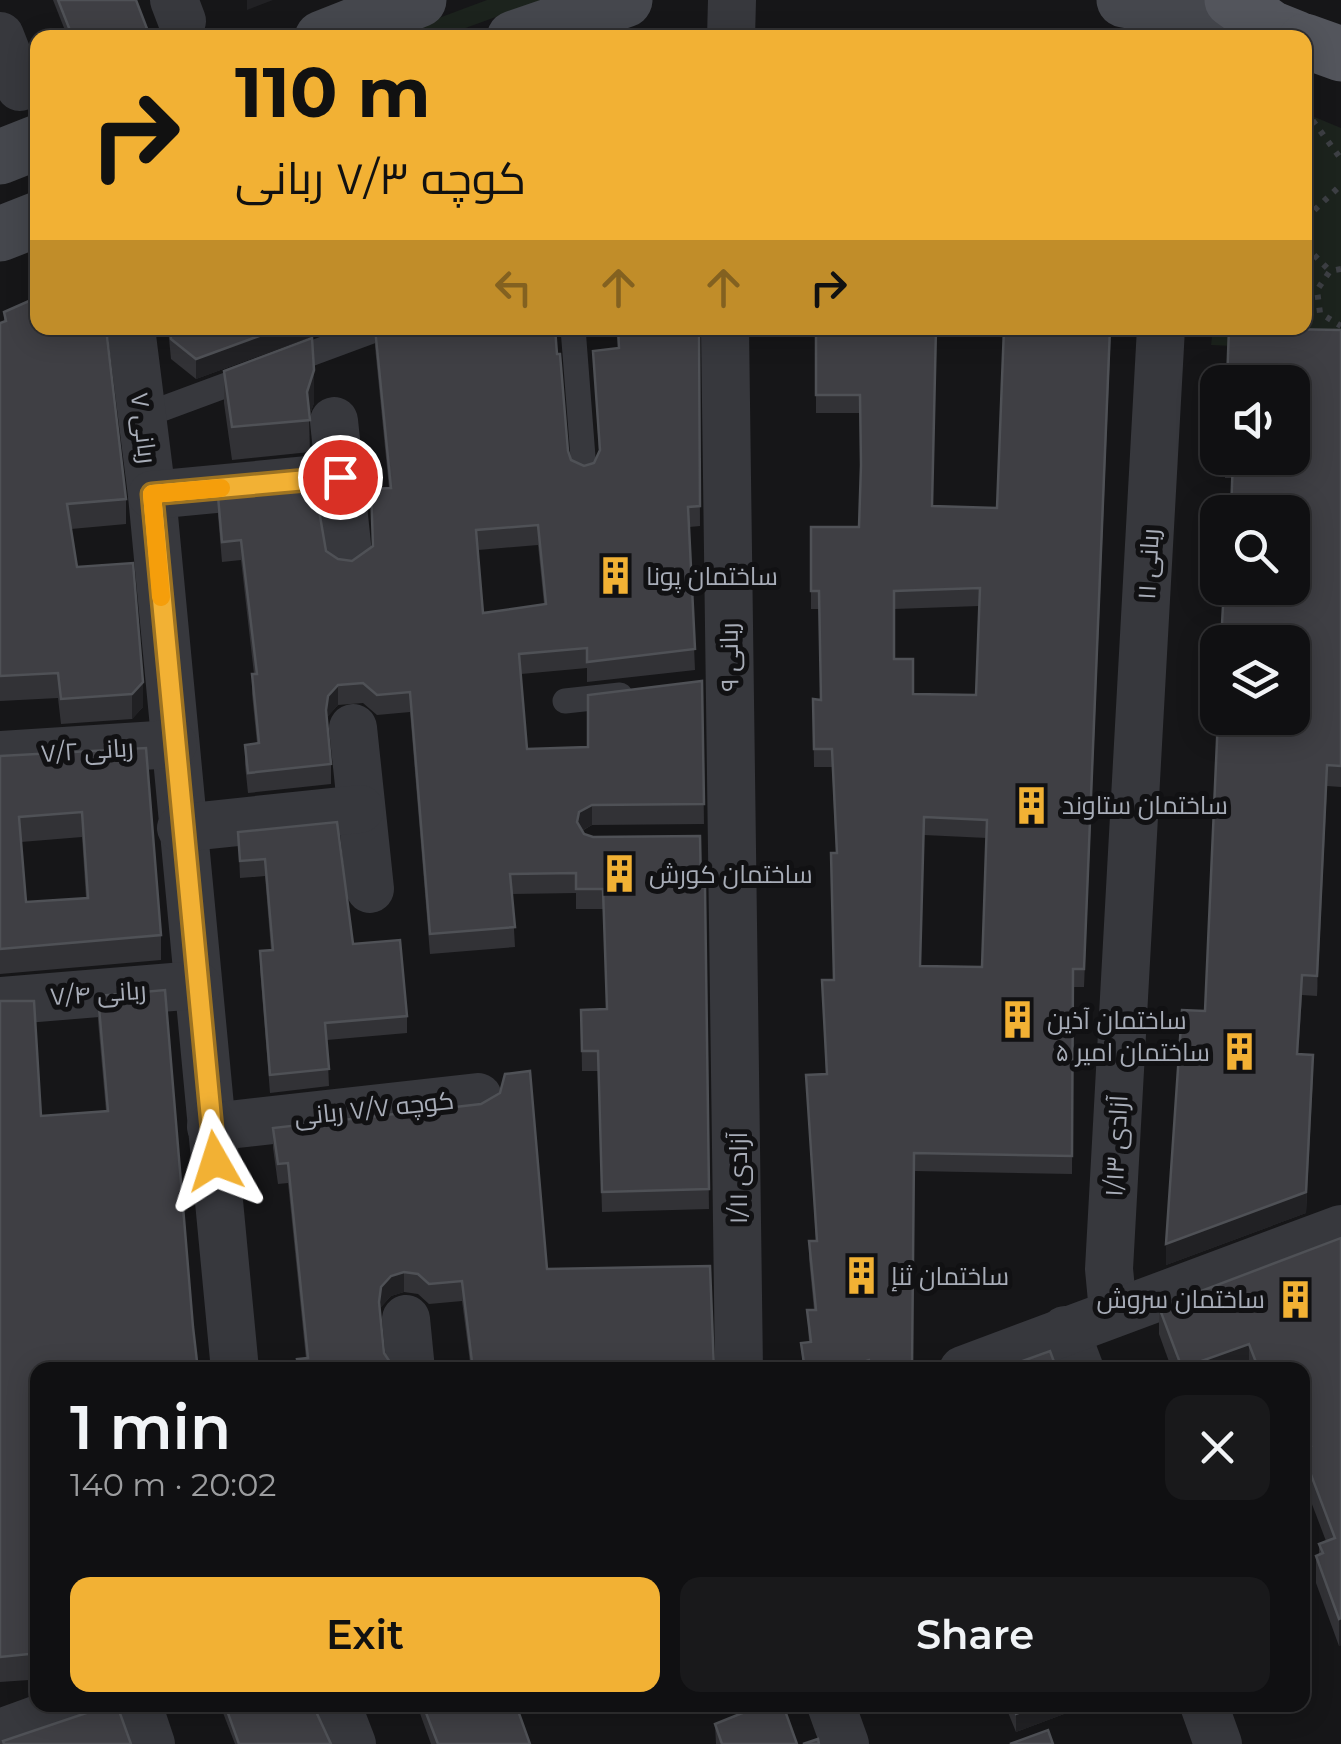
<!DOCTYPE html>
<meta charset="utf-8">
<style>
body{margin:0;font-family:Montserrat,Cairo,sans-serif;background:#19191b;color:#f1f3f6;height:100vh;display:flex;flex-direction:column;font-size:38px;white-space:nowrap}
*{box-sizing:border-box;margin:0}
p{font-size:32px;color:#9c9d9f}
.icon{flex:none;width:55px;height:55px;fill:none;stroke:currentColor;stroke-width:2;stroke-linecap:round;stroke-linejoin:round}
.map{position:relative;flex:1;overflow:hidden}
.drawer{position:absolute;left:30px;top:1362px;width:1280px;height:350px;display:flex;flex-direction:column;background:#101012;border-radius:20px;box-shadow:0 5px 25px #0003,0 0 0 2px #303032}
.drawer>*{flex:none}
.banner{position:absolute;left:30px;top:30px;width:1282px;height:305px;border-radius:20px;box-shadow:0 5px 25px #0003,0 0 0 2px #303032;background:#f2b134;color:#111;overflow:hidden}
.controls{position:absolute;left:1200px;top:365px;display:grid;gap:20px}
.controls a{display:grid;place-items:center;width:110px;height:110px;border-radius:20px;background:#101012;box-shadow:0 5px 25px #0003,0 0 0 2px #303032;font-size:50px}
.pin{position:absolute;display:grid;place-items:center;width:85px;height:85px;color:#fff;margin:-42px;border:5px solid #fff;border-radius:50%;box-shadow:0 2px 10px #0007}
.me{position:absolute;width:110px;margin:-55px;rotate:354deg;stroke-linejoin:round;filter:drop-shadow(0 0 8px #0008)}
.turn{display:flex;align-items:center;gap:35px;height:210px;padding:0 40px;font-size:45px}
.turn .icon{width:130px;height:130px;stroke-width:2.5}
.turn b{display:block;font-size:70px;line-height:85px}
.lanes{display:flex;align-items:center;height:95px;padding:0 40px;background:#0003;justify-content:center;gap:50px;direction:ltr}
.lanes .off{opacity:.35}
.round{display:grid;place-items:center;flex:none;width:105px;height:105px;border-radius:20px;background:#19191b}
.headline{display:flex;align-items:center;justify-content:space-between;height:170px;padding:0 40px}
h1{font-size:60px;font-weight:600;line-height:75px}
.button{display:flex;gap:20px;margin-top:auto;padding:20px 40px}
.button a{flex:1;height:115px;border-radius:20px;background:#f2b134;color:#111;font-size:40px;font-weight:600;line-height:115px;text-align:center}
.button a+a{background:#19191b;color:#f1f3f6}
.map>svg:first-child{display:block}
</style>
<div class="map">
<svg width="1341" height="1744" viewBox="0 0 1341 1744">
<rect width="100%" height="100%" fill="#161618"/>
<!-- green -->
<g fill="#1c231d">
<polygon points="487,0 542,0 441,37 385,38"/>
<polygon points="1305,113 1341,128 1341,351 1211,345 1213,328 1305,328"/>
</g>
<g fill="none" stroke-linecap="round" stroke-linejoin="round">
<!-- path -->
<g stroke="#3d3f44" stroke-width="6" stroke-dasharray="5 8" stroke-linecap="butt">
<polyline points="1305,110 1341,159"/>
<polyline points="1305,219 1341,185"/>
<polyline points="1305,246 1330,271"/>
<polyline points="1341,269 1330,271 1317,290 1320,313 1341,326"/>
</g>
<!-- lane -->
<g stroke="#37383d" stroke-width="25">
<polyline points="573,328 584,470"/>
<polyline points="143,416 380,328"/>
<polyline points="565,701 620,695"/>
</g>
<!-- street -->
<g stroke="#37383d" stroke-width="48">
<polyline points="174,0 182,21"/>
<polyline points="0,36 20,87"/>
<polyline points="731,38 732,0"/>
<polyline points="131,328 152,495 235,1370"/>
<polyline points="725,328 739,1370"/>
<polyline points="334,421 348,554"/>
<polyline points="152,495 340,477"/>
<polyline points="353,728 370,889"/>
<polyline points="0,755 173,744"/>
<polyline points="181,828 360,809"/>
<polyline points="0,1001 197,985"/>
<polyline points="211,1127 478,1097"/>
<polyline points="1113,1311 1109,1269 1161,328"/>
<polyline points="406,1319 411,1370"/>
<polyline points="1065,1330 1080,1370"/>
<polyline points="963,1370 1341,1229"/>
<polyline points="138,1705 151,1744"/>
<polyline points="337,1705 352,1744"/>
<polyline points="831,1705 845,1744"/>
<polyline points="1204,1705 1218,1744"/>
<polyline points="0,1733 77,1705"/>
</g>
<!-- secondary -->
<g stroke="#45474d" stroke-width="55">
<polyline points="1124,0 1271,28"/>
<polyline points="322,38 419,0"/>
<polyline points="514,38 625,0"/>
<polyline points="0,157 38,142"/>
<polyline points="0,234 38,219"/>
</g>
<!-- primary -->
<g stroke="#53555c" stroke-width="55">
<polyline points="1232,0 1271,28 1296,38"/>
<polyline points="1305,41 1341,54"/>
</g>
</g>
<!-- wall -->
<g fill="#323236" fill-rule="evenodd">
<polygon points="53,0 136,0 149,38 68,38"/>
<polygon points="4,312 126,499 126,524 71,529 77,567 143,707 132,719 61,724 58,698 0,701 0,323 4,322"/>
<polygon points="168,328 335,328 196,379 171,359"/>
<path d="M 375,328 L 557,354 L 568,451 L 571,460 L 584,466 L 594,463 L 599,452 L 593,351 L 618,348 L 617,328 L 699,328 L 700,526 L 689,527 L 695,670 L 587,682 L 587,668 L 521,674 L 527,749 L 588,747 L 702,681 L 704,824 L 592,825 L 582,831 L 584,834 L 701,887 L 705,887 L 709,1209 L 602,1212 L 598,1071 L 582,1071 L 581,1010 L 607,1009 L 603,909 L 576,909 L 576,893 L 512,894 L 515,947 L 430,954 L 410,712 L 377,715 L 363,703 L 338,705 L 328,716 L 327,723 L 331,764 L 331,784 L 248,793 L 245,765 L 245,745 L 257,743 L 252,694 L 252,674 L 254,674 L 241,560 L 222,562 L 218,516 L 218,496 L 326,551 L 338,559 L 352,561 L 372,546 L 389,488 L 375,347 ZM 538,545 L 544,604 L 483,613 L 478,550 Z"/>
<path d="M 1111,328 L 1084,987 L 1073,987 L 1072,1174 L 914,1171 L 912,1370 L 803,1370 L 801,1343 L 809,1342 L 807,1310 L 814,1310 L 809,1259 L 809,1241 L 816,1241 L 806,1075 L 826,1074 L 822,980 L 833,980 L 836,853 L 832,767 L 814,767 L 813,699 L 821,700 L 819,609 L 811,609 L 811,527 L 859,527 L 861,471 L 860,413 L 816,413 L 816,335 L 874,335 L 933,506 L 997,508 ZM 979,606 L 976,695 L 913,694 L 894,659 L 894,609 ZM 924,835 L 987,838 L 982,967 L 920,966 Z"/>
<polygon points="1341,330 1341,787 1327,786 1317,996 1302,995 1298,1054 1313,1076 1306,1213 1166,1265 1205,1011 1292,588 1232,478 1225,478 1225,458"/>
<polygon points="224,371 314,403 309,417 310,452 232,460 224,403"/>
<path d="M 146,748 L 161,935 L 161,960 L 0,974 L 0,756 ZM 82,837 L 86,898 L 26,902 L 21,842 Z"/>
<polygon points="238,832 353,944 407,1016 407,1033 327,1040 329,1086 270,1093 260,969 260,951 271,950 265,876 240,878"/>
<polygon points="165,990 38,1370 38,1676 29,1680 0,1682 0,1001 41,1116 106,1111 98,1021 98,996"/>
<polygon points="273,1128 547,1269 714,1370 471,1370 462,1301 429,1304 418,1294 404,1292 391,1296 381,1307 380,1315 384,1353 395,1370 297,1370 297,1359 306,1359 288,1183 278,1184 273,1148"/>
<polygon points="1341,1238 1341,1645 1339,1646 1316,1583 1316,1556 1319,1555 1319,1544 1326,1541 1302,1478 1302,1370 1172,1370 1159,1334 1159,1307"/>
<polygon points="220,1705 313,1705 331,1744 235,1744"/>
<polygon points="417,1705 516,1705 530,1744 431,1744"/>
<polygon points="736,1705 783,1705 797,1744 716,1744 715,1724 740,1714"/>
<polygon points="1005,1705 1088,1705 1016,1732"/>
</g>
<!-- shaded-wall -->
<g fill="#212124">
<polygon points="247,0 273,0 247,10"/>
<polygon points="281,328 335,328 196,379 196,359"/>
<polygon points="314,370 314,403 308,420 307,392"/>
<polygon points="143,682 143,707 132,719 132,694"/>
<polygon points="338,685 338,705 328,716 326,730 326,710 328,696"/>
<polygon points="1327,765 1327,786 1317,996 1317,976"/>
<polygon points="592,805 592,825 579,832 577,822 579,812"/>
<polygon points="1302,975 1302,995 1297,1074 1297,1054"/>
<polygon points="1313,1055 1306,1213 1166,1265 1166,1244"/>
<polygon points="404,1272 404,1292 391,1296 381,1307 379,1322 379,1302 381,1287 391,1276"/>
<polygon points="1249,1344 1249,1370 1182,1370 1182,1368"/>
<polygon points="869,1360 869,1370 841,1370"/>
<polygon points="1341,1618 1341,1645 1339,1646 1339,1619"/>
<polygon points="38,1651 38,1676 29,1680 29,1654"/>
<polygon points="1040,1705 1088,1705 1016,1732 1016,1714"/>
</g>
<!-- building -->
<g fill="#3f3f44" stroke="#4f5156" stroke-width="2.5" fill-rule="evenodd">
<polygon points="58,0 136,0 149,34 141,38 73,38"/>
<polygon points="883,35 914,38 885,38"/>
<polygon points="38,297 38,328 106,328 126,499 67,504 77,567 133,563 143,682 132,694 61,699 58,673 0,676 0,323 6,321 4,312"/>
<polygon points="170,328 281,328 196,359 171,339"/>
<path d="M 375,328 L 555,328 L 557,354 L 560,354 L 568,451 L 571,460 L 584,466 L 594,463 L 600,450 L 593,351 L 619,348 L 618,328 L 699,328 L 700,506 L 688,507 L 695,649 L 587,662 L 587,648 L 519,654 L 527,749 L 588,747 L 588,695 L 702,681 L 704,804 L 592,805 L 579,812 L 577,822 L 584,834 L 593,837 L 700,836 L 701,887 L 705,887 L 709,1189 L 602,1192 L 598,1051 L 582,1051 L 581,1010 L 607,1009 L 603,889 L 576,889 L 576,873 L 510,874 L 515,927 L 430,934 L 410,692 L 377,695 L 363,683 L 338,685 L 328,696 L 326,710 L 331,764 L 248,773 L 245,745 L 259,743 L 252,674 L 257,674 L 241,540 L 222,542 L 218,496 L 315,487 L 326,551 L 338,559 L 352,561 L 373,546 L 371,489 L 391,488 ZM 538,525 L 546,604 L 483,613 L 476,530 Z"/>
<path d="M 874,328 L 936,328 L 932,506 L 997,508 L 1004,328 L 1110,328 L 1084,969 L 1073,969 L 1072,1156 L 914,1153 L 912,1370 L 873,1370 L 869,1360 L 841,1370 L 805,1370 L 801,1343 L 811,1342 L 807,1310 L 816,1310 L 809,1241 L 817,1241 L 806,1075 L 827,1074 L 822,980 L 834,980 L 831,853 L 837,853 L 832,749 L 814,749 L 813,699 L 821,700 L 819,591 L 811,591 L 811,527 L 859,527 L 861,465 L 860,395 L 816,395 L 816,335 L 874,335 ZM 980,588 L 976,695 L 913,694 L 913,659 L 894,659 L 894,591 ZM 924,817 L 987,820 L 982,967 L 920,966 Z"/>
<polygon points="1229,328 1341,330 1341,766 1327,765 1317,976 1302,975 1297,1054 1313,1055 1306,1192 1166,1244 1182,1010 1205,1011 1218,718 1292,718 1292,642 1221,642 1224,588 1292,588 1292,512 1231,512 1233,458 1228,458 1292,458 1292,382 1227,382"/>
<polygon points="312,338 314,370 307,392 310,420 232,427 224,371"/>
<path d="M 146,748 L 161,935 L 0,949 L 0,756 ZM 82,812 L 88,898 L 26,902 L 19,817 Z"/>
<polygon points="337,822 353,944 400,940 407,1016 325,1023 329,1069 270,1075 260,951 273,950 265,859 240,861 238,832"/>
<polygon points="165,990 193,1327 198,1370 38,1370 38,1651 29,1654 0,1657 0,1001 34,1001 41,1116 108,1111 98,996"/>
<polygon points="530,1071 547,1269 710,1266 714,1370 473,1370 462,1281 429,1284 418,1274 404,1272 391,1276 381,1287 379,1302 384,1353 395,1370 299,1370 297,1359 308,1358 288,1163 278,1164 273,1128 481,1104 500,1093 505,1074"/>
<polygon points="1341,1238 1341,1618 1339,1619 1316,1556 1323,1553 1319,1544 1335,1538 1302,1451 1302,1450 1311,1446 1302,1422 1302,1370 1259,1370 1249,1344 1182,1368 1159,1307"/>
<polygon points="1050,1351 1057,1370 998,1370"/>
<polygon points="110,1705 117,1705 131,1744 4,1744 3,1741"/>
<polygon points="225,1705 313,1705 331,1744 239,1744"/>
<polygon points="423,1705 516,1705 530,1744 438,1744"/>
<polygon points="743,1705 783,1705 797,1744 722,1744 715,1724 745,1712"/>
<polygon points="1012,1705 1040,1705 1016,1714"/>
<polygon points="1048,1730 1053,1744 1010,1744"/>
<polygon points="818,1739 819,1744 803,1744"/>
</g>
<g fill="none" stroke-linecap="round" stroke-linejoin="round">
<defs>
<polyline id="route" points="215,1161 152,494 340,477"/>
</defs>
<!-- route casing -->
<use href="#route" stroke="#9d7322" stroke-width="25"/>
<!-- route -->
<use href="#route" stroke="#f2b134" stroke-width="18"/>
<!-- slow -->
<polyline stroke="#f59e0b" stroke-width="18" points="161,597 152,494 221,488"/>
</g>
<!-- icons -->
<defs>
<symbol id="building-bare" viewBox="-9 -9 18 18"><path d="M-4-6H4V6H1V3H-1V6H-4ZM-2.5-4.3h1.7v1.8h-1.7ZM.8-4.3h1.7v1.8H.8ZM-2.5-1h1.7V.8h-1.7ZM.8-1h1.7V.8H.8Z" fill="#f2b134" stroke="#111113" stroke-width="2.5" paint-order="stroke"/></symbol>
</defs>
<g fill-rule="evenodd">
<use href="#building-bare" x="588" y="548" width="55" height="55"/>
<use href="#building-bare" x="1004" y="778" width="55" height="55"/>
<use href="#building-bare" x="592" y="846" width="55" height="55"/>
<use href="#building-bare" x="990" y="992" width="55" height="55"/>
<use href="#building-bare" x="1212" y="1024" width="55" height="55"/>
<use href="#building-bare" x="834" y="1248" width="55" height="55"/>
<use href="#building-bare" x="1268" y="1272" width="55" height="55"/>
</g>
<g text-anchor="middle" stroke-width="10" stroke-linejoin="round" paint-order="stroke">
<!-- street labels -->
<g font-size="25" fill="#a8adb8" stroke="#111113">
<text transform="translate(144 428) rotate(83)" y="9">ربانی ۷</text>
<text transform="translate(1148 564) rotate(-87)" y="9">ربانی ۱۱</text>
<text transform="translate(729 657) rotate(-91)" y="9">ربانی ۹</text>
<text transform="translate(87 750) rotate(-4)" y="9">ربانی ۷/۲</text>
<text transform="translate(98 993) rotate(-4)" y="9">ربانی ۷/۴</text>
<text transform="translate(374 1108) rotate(-6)" y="9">کوچه ۷/۷ ربانی</text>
<text transform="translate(1116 1146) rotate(-87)" y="9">آزادی ۱/۱۳</text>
<text transform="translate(738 1178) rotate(-90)" y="9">آزادی ۱/۱۱</text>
</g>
<!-- poi labels -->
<g font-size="25" fill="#a8adb8" stroke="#111113" text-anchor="start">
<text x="646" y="585">ساختمان پونا</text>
<text x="1062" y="814">ساختمان ستاوند</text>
<text x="649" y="883">ساختمان کورش</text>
<text x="1047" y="1029">ساختمان آذین</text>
<text x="1210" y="1061" text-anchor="end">ساختمان امیر ۵</text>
<text x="891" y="1285">ساختمان ثنإ</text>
<text x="1265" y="1308" text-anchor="end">ساختمان سروش</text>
</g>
</g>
</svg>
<div class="controls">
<a><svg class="icon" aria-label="sound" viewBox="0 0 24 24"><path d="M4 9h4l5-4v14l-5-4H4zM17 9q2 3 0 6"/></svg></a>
<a><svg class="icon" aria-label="search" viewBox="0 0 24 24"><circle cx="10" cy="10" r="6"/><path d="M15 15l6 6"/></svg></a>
<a><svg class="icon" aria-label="layers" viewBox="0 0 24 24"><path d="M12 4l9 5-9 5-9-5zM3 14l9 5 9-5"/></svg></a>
</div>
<div class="pin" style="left:340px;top:477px;background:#d93025"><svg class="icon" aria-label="arrive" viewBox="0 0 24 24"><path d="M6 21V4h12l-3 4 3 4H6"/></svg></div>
<svg class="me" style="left:215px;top:1161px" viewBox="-20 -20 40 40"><path d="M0-17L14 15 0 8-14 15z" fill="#f2b134" stroke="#fff" stroke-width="4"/></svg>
<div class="banner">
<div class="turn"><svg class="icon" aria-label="right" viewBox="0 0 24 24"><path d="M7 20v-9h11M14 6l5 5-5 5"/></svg><div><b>110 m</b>کوچه ۷/۳ ربانی</div></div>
<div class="lanes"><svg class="icon off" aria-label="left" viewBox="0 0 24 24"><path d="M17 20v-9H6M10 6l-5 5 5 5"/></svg><svg class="icon off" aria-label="ahead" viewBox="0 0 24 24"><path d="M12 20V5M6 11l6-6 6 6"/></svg><svg class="icon off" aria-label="ahead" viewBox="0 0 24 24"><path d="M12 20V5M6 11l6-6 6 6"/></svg><svg class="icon" aria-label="right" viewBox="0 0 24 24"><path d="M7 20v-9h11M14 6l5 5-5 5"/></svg></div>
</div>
<section class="drawer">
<div class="headline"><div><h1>1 min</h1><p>140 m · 20:02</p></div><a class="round"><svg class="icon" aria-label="close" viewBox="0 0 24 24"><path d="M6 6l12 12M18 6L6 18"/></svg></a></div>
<div class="button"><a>Exit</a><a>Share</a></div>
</section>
</div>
